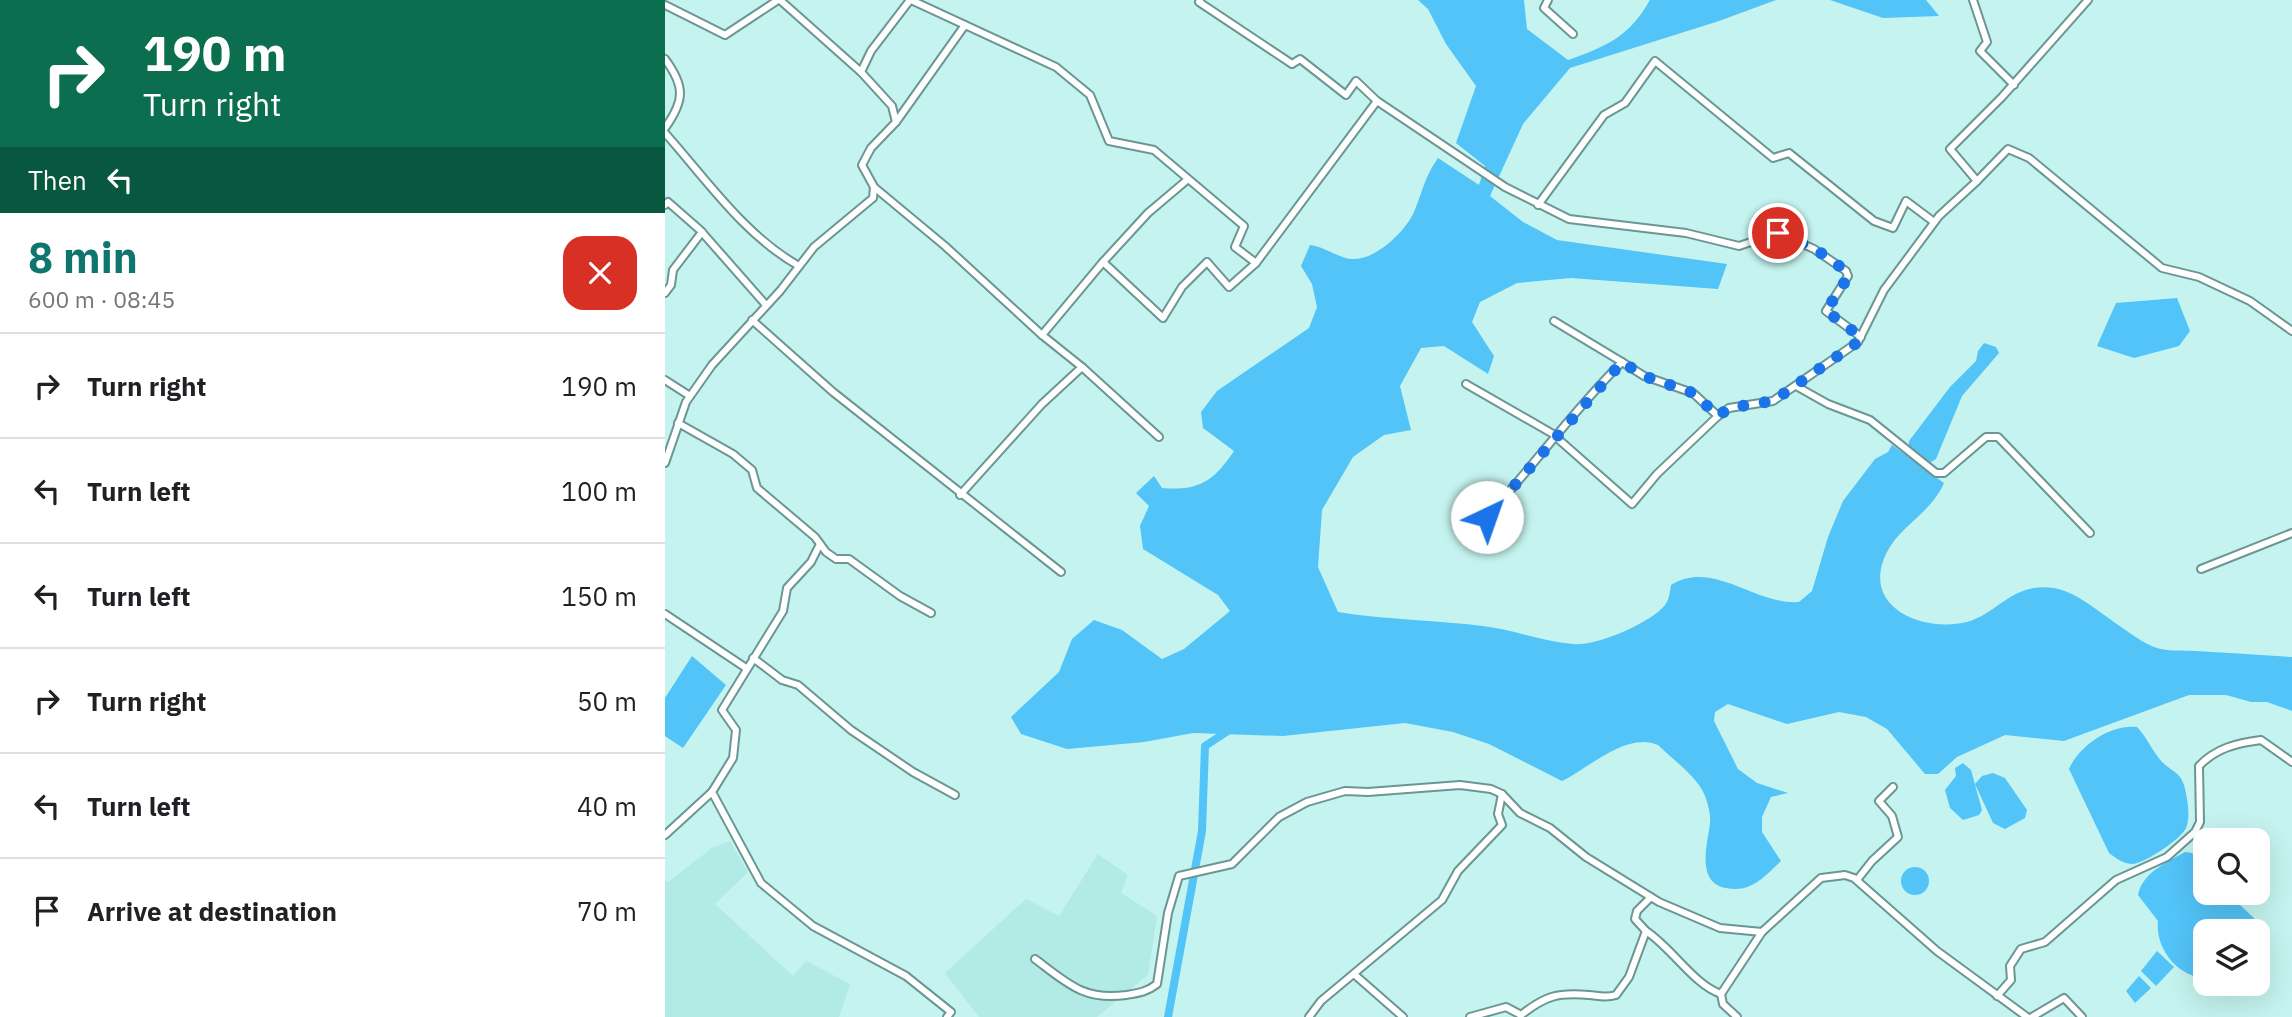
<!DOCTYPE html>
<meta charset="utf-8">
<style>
body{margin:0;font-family:"IBM Plex Sans",sans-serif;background:#f6f6f6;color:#202124;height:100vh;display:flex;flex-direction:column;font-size:26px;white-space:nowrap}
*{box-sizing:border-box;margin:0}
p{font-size:23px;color:#757577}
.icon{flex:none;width:38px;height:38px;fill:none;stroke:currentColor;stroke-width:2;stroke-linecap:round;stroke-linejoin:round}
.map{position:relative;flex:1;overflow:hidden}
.panel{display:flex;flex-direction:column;background:#fff;width:665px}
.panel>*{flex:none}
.guide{background:#0b6e4f;color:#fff;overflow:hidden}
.tools{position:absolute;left:1528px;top:828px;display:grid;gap:14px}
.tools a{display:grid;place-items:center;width:77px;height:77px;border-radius:14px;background:#fff;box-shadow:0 7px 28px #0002;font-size:35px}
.pin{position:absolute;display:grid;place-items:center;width:60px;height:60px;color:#fff;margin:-30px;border:4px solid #fff;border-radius:50%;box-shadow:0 2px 7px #0007}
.me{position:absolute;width:77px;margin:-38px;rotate:42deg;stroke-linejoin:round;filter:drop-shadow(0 0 5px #0008)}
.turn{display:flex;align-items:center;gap:24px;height:147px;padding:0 28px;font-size:32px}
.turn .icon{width:91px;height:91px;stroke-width:2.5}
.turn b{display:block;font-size:49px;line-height:60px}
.then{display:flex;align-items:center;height:66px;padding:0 28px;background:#0003;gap:14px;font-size:26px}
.round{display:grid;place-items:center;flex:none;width:74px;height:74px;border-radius:21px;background:#f6f6f6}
.head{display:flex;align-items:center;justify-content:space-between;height:119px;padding:0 28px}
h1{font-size:42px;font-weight:700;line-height:52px;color:#0f766e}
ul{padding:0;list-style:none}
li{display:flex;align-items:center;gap:21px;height:105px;padding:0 28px;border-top:2px solid #e0e0e0}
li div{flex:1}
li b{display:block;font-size:26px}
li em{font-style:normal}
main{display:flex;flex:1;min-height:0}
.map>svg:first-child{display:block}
</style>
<main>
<section class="panel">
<div class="guide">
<div class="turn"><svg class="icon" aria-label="right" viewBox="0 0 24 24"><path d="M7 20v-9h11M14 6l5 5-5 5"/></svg><div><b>190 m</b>Turn right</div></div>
<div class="then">Then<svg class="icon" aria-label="left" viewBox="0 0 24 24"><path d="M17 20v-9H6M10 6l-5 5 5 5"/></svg></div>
</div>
<div class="head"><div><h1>8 min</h1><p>600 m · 08:45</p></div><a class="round" style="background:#d93025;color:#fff"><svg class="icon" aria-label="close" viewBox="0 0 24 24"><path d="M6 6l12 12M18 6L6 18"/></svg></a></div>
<ul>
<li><svg class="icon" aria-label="right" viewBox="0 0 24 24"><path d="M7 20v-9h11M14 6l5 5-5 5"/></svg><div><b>Turn right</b></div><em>190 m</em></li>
<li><svg class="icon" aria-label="left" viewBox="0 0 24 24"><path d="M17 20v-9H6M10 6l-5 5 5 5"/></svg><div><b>Turn left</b></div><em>100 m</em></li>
<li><svg class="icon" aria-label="left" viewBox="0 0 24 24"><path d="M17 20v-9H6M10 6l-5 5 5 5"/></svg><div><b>Turn left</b></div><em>150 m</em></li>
<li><svg class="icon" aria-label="right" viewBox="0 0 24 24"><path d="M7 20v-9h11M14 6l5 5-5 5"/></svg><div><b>Turn right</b></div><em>50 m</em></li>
<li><svg class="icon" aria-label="left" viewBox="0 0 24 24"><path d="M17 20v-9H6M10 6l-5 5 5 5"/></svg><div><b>Turn left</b></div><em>40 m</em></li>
<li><svg class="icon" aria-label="arrive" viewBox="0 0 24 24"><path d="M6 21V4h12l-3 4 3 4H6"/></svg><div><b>Arrive at destination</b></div><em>70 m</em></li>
</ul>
</section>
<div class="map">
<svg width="1627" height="1017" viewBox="0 0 1627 1017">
<rect width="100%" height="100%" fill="#c5f3ef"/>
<!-- built -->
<g fill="#b2eae5">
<polygon points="65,841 83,872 50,904 128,976 141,961 185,984 174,1017 0,1017 0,879 3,882 47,848"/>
<polygon points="433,854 463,875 456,893 492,916 483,975 432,1017 314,1017 280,973 361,899 394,916"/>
</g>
<!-- water -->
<g fill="#52c4f8">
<path d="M 753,0 L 859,0 L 862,29 L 903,60 C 942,46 964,37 985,0 L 1111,0 L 1054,21 L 905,68 L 858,124 L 825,196 L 858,222 L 892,240 L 1062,264 L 1053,289 L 906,278 L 852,283 L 815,302 L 807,322 L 829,356 L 823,374 L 779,346 L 756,348 L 735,386 L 746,430 L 719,435 L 688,457 L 657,510 L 653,567 L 673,612 C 722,620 770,620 818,626 C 849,630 877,641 908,644 C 930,647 986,623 1000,605 C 1004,600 1005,592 1006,585 C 1048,559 1089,605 1134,602 L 1147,591 L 1163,537 L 1178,501 L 1210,459 L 1223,452 L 1227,445 L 1279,483 C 1266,513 1235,526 1222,552 C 1194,607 1258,633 1302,622 C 1334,613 1347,582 1389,588 C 1418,592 1458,634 1489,647 C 1501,652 1518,650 1531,651 C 1563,653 1595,655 1627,657 L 1627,711 L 1602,702 L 1586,702 L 1561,695 L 1524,695 L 1399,741 L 1340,735 L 1292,757 L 1273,774 L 1260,774 L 1222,729 L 1201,717 L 1174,712 L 1122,724 L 1063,704 L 1050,712 L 1049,721 L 1073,769 L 1092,783 L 1123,793 L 1106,797 L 1097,817 L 1097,832 L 1116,861 C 1099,877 1086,893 1061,888 C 1030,882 1043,843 1045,823 C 1046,814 1043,805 1040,796 C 1033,777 1008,760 993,745 C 962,731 924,768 897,781 L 824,744 L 788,732 L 740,723 L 618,736 L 528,733 L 479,742 L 402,749 L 356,734 L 346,717 L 394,672 L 407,639 L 429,620 L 457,630 L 497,659 L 519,649 L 565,611 L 553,595 L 478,549 L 475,526 L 484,506 L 471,493 L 489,476 L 497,488 C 534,491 548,482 569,451 L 538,428 L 536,412 L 552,391 L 644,328 L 652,307 L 647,284 L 636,266 L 645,245 C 660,247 674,258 686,259 C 710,261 740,232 749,212 C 758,191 759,178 773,158 L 814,185 L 820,166 L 791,143 L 811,86 L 781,44 L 763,9 Z"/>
<polygon points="1165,0 1261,0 1274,16 1218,18"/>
<polygon points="1512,298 1525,331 1514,346 1469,358 1432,346 1451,303"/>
<polygon points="1319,343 1331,347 1334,353 1297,396 1271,459 1266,462 1244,449 1244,441 1285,387 1311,361 1313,351"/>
<polygon points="27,656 61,685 18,748 0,736 0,698"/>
<path d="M 1472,727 C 1482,737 1487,751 1497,762 C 1506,771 1515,772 1519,785 C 1522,796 1526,817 1521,828 C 1516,839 1480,863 1468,864 C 1458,864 1451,858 1444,853 L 1404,769 C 1414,746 1445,724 1472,727 Z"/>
<polygon points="1298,763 1306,770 1317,810 1314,815 1298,820 1285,808 1280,790 1291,776 1290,768"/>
<polygon points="1328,773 1340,778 1362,810 1360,818 1340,829 1328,823 1310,784 1317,776"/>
<path d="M 1520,852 L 1527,853 L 1540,866 L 1540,892 L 1562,893 L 1589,918 L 1585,931 L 1540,931 L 1538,978 C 1510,975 1490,946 1493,921 L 1473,895 C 1477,873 1502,862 1520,852 Z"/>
<circle cx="1250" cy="881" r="14"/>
<polygon points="1492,951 1509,967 1491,986 1476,971"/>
<polygon points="1474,976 1486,988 1470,1003 1461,991"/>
</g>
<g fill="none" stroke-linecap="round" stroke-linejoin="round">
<!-- canal -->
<polyline stroke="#52c4f8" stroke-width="8" points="503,1017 537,831 540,746 566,729"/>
<defs>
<g id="street">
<polyline points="115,0 196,72"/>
<polyline points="535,0 534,2 627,64 635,59 681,95 691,81 712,101 840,187 904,219 1021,233 1074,246 1113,233 1149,249 1181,271 1183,276 1161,311 1196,337"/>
<polyline points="883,0 879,8 908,34"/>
<polyline points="1308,0 1322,42 1315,51 1349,85"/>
<polyline points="0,5 60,35 113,0"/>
<path d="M 0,59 C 20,86 20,100 0,128"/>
<polyline points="231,122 300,25"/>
<path d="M 0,133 C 41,179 79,235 134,266"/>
<polyline points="1312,181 1343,149 1364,158 1497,268 1534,277 1585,301 1627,331"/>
<polyline points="209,187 280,246 377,335 438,262 498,318 517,287 542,262 564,287 591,263 570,247 579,226 489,150 444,141 425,95 391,67 246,0"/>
<polyline points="0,205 3,202 35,230 101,305"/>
<polyline points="873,205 939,115 960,103 990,61 1108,158 1124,153 1209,221 1228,228 1241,201 1269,222"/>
<polyline points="438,262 483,213 522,180"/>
<polyline points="591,263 712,101"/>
<polyline points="0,293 6,285 8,270 37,232"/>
<polyline points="87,320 168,392 396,572"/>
<polyline points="889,321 957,362"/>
<polyline points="417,367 494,437"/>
<polyline points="0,380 25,396"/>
<path d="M 801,384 L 888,434 L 892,438 L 967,504 L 992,474 L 1053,416 L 1028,393 L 979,376 L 957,362 C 909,410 868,466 822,517"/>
<polyline points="1131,386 1163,404 1205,420 1271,473 1279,473 1321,437 1333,437 1425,533"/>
<polyline points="1053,416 1064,408 1108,401 1193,342 1219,290 1274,216 1312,181 1285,149 1337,97 1423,0"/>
<polyline points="13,423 68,454 87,470 92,488 150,537 161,552 171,559 184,559 235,596 266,613"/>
<polyline points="0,463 21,402 47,365 115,291 149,247 208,198 209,187 197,165 206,148 231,122 227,106 196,72 206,51 245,0"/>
<polyline points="295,495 377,404 417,367 377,335"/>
<polyline points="155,544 146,562 122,588 118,611 57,710 71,730 68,758 47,792 96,883 148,926 241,976 286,1012 282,1017"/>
<polyline points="1536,569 1627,533"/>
<polyline points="0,614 81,668"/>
<polyline points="88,658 117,680 133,685 186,730 248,772 290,795"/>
<polyline points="0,835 47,792"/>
<polyline points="1192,880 1207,861 1233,837 1227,816 1214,801 1228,787"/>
<polyline points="981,931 970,919 972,911 986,897"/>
<path d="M 370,959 C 402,983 419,1001 461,995 C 473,993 482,992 492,984 L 503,913 L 514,876 L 567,864 L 614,817 L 642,802 L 680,791 L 703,792 L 795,785 L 826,789 L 837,794 L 855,813 L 885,828 L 921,857 L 994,902 L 1055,928 L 1097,932 L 1156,878 L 1180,875 L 1189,878 L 1272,951 L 1362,1017"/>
<polyline points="690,975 738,1017"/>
<polyline points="1056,994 1058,1004 1072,1017"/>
<path d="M 1332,996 L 1346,980 L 1345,966 L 1356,949 L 1380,942 L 1451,880 L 1502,857 L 1530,832 L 1535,822 L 1534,766 C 1551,748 1572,743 1596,740 L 1627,762"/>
<polyline points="644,1017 656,1001 777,900 793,871 837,825 833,814 837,794"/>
<path d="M 805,1017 L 841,1007 L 856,1015 C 880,996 893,992 924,995 C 935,996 941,998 951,995 L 964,977 L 981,931 C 1007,948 1029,985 1056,994 L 1097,932"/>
<polyline points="1367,1017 1399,998 1417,1017"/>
</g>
</defs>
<!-- street casing -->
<use href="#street" stroke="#6b9693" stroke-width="10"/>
<!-- street -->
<use href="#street" stroke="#fff" stroke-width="6"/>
</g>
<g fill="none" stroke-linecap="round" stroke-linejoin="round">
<!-- route -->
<polyline stroke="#1a73e8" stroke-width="12" stroke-dasharray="0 21.6" points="822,517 957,362 979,376 1028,393 1053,416 1064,408 1108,401 1193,342 1196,337 1161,311 1181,280 1181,271 1149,248 1113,233"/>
</g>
</svg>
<div class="tools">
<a><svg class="icon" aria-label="search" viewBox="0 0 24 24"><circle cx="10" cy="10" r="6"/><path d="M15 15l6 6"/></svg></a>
<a><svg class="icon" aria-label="layers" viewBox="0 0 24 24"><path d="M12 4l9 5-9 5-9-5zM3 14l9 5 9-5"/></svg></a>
</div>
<div class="pin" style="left:1113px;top:233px;background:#d93025"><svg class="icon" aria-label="arrive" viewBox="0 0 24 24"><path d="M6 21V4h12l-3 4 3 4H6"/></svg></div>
<svg class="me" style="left:822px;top:517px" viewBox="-20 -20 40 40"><circle r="19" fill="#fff"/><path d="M0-13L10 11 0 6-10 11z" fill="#1a73e8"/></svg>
</div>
</main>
